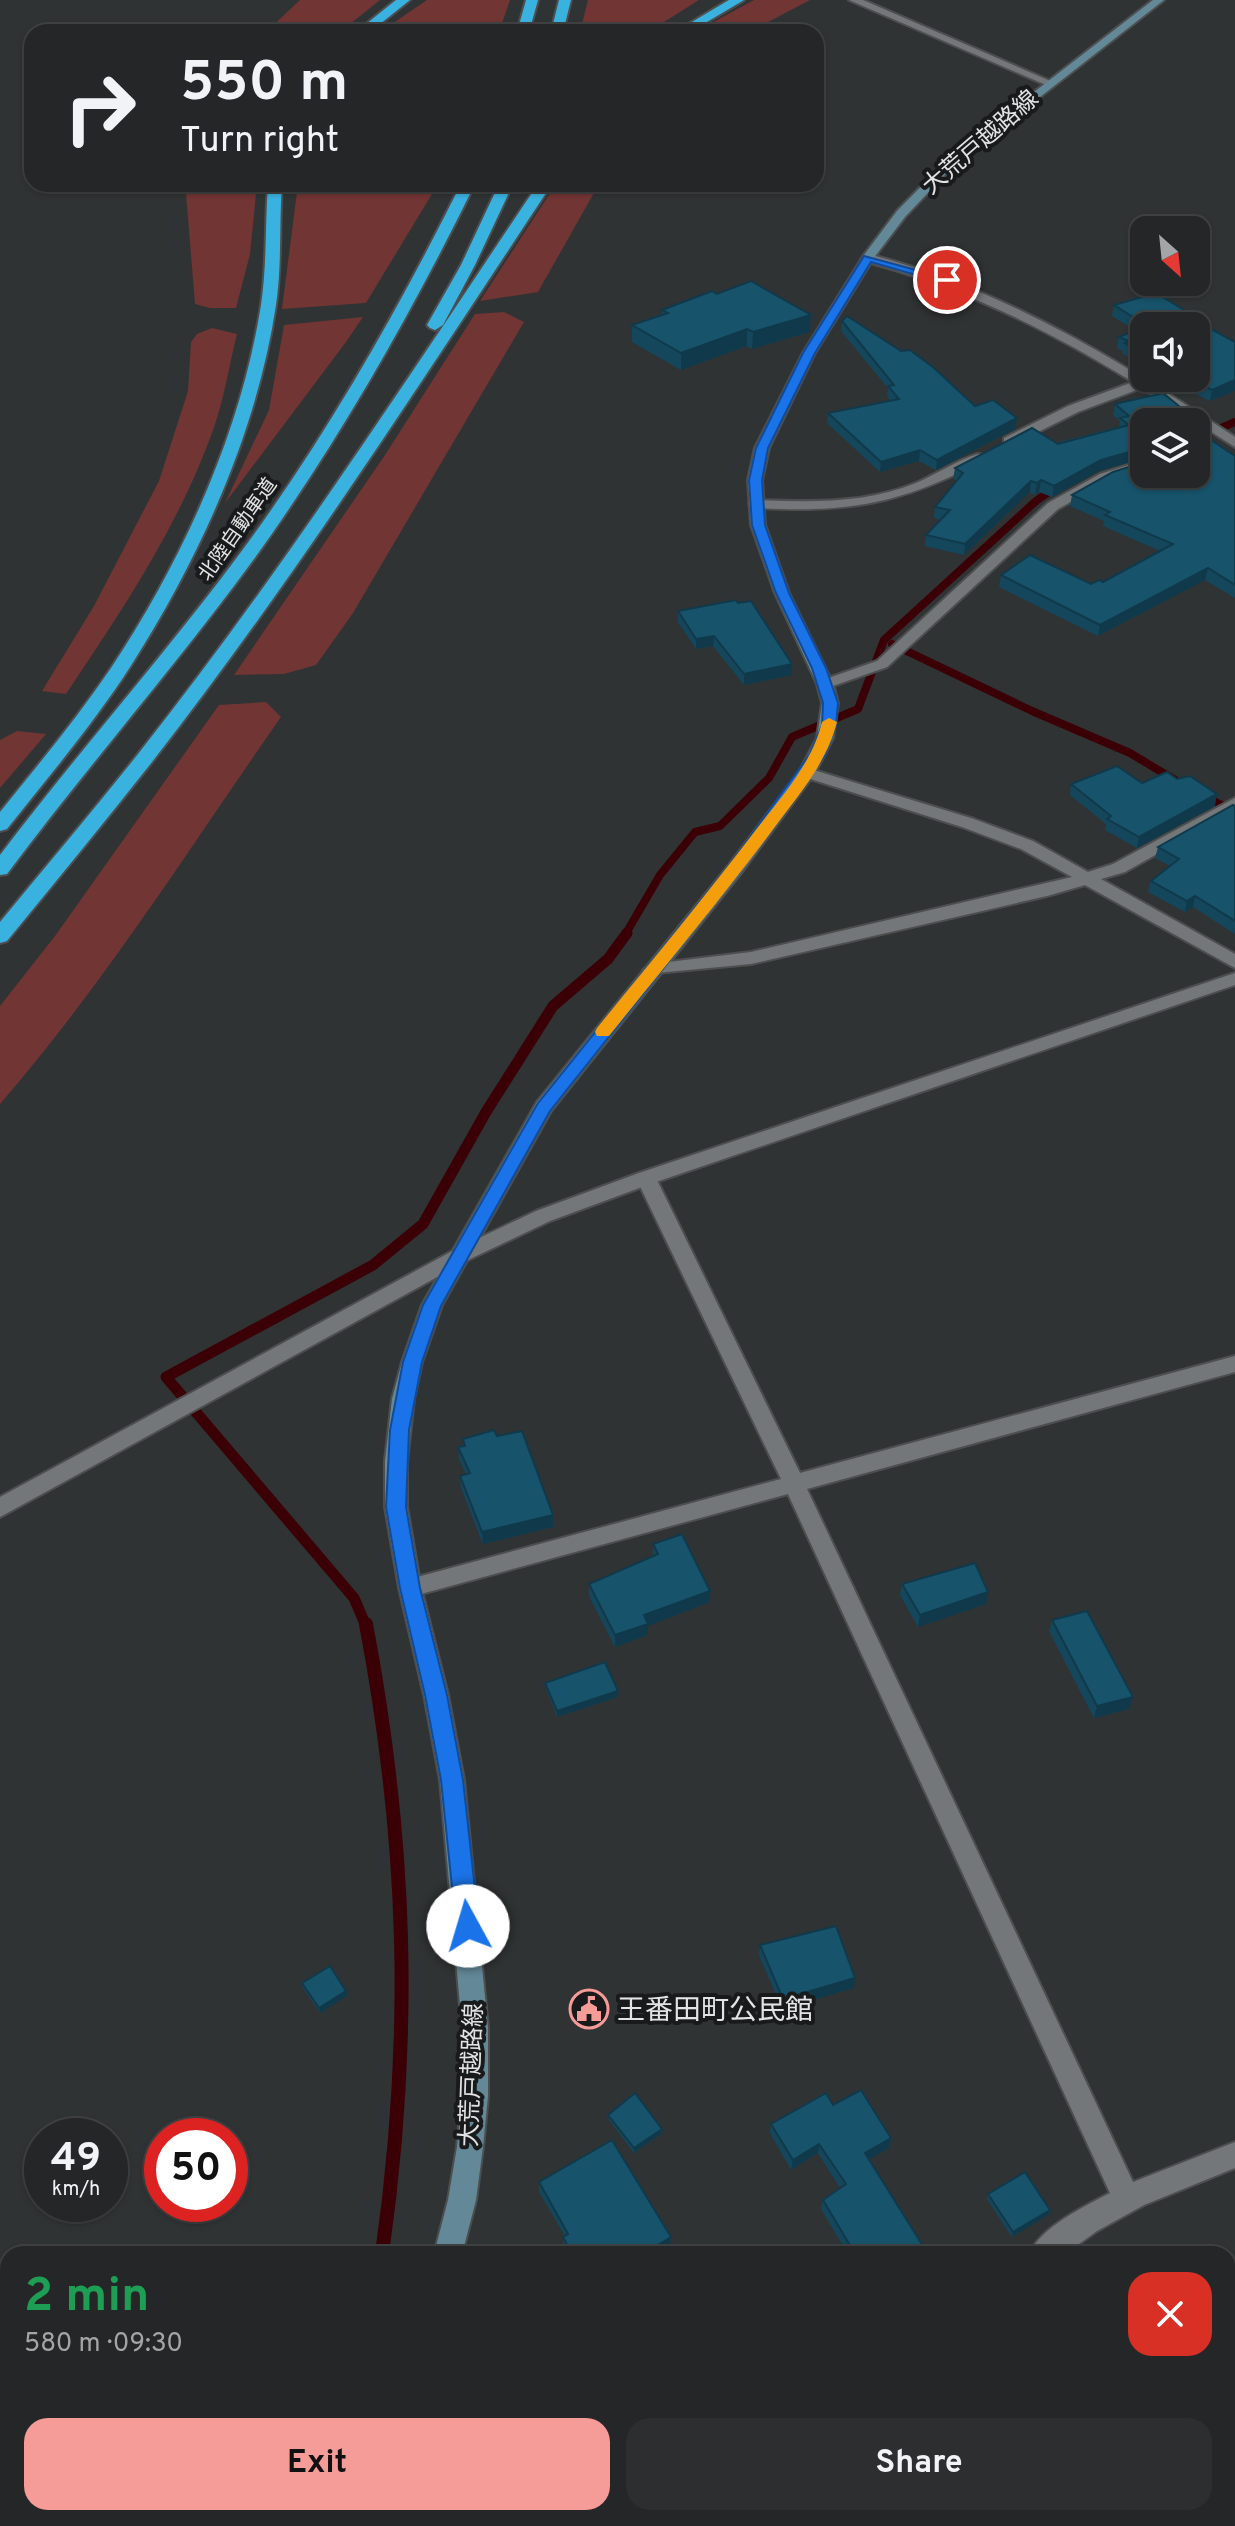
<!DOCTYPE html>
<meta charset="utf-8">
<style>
body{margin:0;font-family:Overpass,"Noto Sans JP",sans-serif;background:#2c2e2f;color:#f1f3f6;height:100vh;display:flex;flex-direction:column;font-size:30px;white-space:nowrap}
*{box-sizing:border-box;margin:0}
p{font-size:26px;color:#a3a5a7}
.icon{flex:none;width:44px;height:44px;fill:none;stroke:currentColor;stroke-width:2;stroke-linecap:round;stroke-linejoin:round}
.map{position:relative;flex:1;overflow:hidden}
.panel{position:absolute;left:0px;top:2246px;width:1236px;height:280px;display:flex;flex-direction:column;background:#242627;border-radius:24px 24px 0 0;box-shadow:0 2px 6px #0004,0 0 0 2px #414344}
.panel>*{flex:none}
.guide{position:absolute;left:24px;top:24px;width:800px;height:168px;border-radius:24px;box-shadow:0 2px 6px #0004,0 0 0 2px #414344;background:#242627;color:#f1f3f6;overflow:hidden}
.needle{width:52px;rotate:153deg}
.controls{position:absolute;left:1130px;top:216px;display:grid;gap:16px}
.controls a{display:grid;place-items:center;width:80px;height:80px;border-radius:16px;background:#242627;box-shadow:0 2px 6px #0004,0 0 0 2px #414344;font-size:40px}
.speed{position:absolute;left:24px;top:2118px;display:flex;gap:16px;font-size:40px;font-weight:700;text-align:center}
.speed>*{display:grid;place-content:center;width:104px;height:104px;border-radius:50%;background:#242627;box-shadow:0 2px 6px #0004,0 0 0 2px #414344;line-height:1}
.speed small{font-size:20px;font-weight:400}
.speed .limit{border:12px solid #d22;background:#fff;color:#111}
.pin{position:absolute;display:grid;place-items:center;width:68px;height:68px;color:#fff;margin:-34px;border:4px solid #fff;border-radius:50%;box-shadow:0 2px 8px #0007}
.me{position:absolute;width:88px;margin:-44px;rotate:354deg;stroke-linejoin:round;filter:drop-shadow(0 0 6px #0008)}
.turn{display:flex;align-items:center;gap:28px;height:168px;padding:0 24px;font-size:36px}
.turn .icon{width:104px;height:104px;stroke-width:2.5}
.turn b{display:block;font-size:56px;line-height:68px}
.round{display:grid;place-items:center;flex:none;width:84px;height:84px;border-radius:24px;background:#2c2e2f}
.summary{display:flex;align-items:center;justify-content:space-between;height:136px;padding:0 24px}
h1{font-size:48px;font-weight:700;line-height:60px;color:#1e9e55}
.cta{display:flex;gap:16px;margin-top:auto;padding:16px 24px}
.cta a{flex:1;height:92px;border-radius:24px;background:#f59b98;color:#111;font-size:32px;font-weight:700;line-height:92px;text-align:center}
.cta a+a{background:#2c2e2f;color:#f1f3f6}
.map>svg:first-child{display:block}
</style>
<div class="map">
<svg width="1235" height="2526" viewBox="0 0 1235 2526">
<rect width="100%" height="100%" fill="#303334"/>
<!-- green -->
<g fill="#713534">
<polygon points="300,0 380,0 340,32 266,32"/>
<polygon points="427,0 510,0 499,32 380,32"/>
<polygon points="588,0 699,0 648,32 580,32"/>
<polygon points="754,0 810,0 749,32 695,32"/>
<polygon points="189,184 257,184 250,254 236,308 210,308 195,304 186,193"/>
<polygon points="298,184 438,184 366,303 282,309"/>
<polygon points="556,184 599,184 538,292 480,301"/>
<polygon points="504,312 524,322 353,613 316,665 284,674 234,675 385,455 475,314"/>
<polygon points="363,317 346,342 225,503 269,410 284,325"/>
<path d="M 212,328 L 237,334 C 229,366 224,400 213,430 C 179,526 122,610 66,694 L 42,691 L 94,606 L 159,481 L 188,391 L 191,342 L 197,334 Z"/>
<path d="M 266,702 L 281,717 C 190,847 104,984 0,1104 L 0,1006 L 55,936 L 219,705 Z"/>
<polygon points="17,731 46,734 0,788 0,740"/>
</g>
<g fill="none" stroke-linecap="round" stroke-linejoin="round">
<!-- stream-far2 -->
<g stroke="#3b0005" stroke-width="8">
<polyline points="1196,439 1235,422"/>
<polyline points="892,644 1032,711 1130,753 1175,780"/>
<polyline points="1204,796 1235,812"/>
<polyline points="625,935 660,875 695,832 720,826 769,778 792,737 858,709 884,640 1036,501 1056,487"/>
</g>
<!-- stream-far1 -->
<polyline stroke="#3b0005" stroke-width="11" points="366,1626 354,1598 166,1377 373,1265 423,1224 486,1112 553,1006 608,959 627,933"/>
<!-- stream -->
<g stroke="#3b0005" stroke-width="14">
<path d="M 366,1624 C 407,1841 413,2035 382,2254"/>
<polyline points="240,2526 248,2518"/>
</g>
<defs>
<g id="minor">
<polygon points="849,0 863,0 1055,83 1046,85"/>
<path d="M 868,254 C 1004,289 1119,360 1235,437 L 1235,447 L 1142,388 L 1078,412 L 1014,444 L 1004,444 L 1004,438 L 1068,406 L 1133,382 C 1047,329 961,287 864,261 L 864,255 Z"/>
<path d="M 978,454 L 983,455 L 983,461 C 900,504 849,513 756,508 L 749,504 L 756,500 C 811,502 864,504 916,483 C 937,474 957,460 978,454 Z"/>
<polygon points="1144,460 1144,469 1110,480 1058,509 887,667 830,687 820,687 820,681 877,661 1048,503 1100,474"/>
<polygon points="807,768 974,819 1033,841 1088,872 1113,864 1235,798 1235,810 1125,872 1101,879 1235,954 1235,968 1085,885 1047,896 751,964 646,974 643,970 652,964 751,952 1072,877 1021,849 962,827 801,776 799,773"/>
<path d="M 646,1171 L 656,1178 L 800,1473 L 1235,1356 L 1235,1372 L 807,1489 L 1133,2182 L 1235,2142 L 1235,2168 L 1144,2205 L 1097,2231 L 1065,2254 L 1029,2254 C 1041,2227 1085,2206 1110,2193 L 788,1494 L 410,1597 L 402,1595 L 399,1588 L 402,1581 L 410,1579 L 781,1479 L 636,1178 Z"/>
<polygon points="770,2518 804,2518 801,2526 767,2526"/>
</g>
<polygon id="tertiary" points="1235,973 1235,985 653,1183 550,1221 470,1259 0,1517 0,1497 456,1249 536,1211 639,1173"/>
<g id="secondary">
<polygon points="1153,0 1164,0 957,162 905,217 873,259 815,353 769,448 762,480 765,525 789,593 833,684 838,703 833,738 815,773 741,873 551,1111 442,1305 422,1362 414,1399 407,1461 407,1507 421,1588 448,1695 464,1780 488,2028 488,2096 483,2147 476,2200 462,2254 434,2254 448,2200 457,2147 462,2096 462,2028 440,1780 424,1695 399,1588 385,1507 385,1461 392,1399 402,1362 422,1305 537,1102 729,865 799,772 817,738 822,703 817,684 775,593 751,525 748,480 755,448 803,353 864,255 897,211 949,158"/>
<polygon points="350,2518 380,2518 377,2526 347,2526"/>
</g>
<g id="motorway">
<polygon points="396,0 410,0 370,32 356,32"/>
<polygon points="526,0 538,0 529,32 517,32"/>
<polygon points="559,0 571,0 563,32 551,32"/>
<polygon points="729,0 744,0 690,32 675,32"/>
<path d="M 268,184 L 282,184 C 279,224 282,265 276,305 C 257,432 200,557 132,664 C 95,722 50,775 7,829 L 0,831 L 0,812 C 38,765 77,718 111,668 C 182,561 241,433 261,305 C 267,265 265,224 268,184 Z"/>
<path d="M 461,184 L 475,184 C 411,314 339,441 254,559 C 175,667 87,767 7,874 L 0,875 L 0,855 C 78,752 164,656 241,552 C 326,437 397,312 461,184 Z"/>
<polygon points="499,184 513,184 475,265 443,325 435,330 430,328 427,325 461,265"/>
<path d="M 538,184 L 552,184 C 423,379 296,577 152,762 C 105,822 56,881 7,941 L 0,943 L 0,922 C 46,866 93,811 138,754 C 282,572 409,376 538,184 Z"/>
</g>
</defs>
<!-- minor casing -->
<use href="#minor" stroke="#4d4e4f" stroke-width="4"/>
<!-- tertiary casing -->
<use href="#tertiary" stroke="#4d4e4f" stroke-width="4"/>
<!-- secondary casing -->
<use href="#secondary" stroke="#4d4e4f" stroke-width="4"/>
<!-- motorway casing -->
<use href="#motorway" stroke="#4d4e4f" stroke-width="4"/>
<!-- minor -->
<use href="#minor" fill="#747779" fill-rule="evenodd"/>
<!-- tertiary -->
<use href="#tertiary" fill="#747779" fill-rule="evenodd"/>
<!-- secondary -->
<use href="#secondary" fill="#638998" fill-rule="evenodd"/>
<!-- motorway -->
<use href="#motorway" fill="#3ab2e0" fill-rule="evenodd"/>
</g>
<!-- wall -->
<g fill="#14475c">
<polygon points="717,294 810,332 752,349 747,346 681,370 632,342 632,325 662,315 662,310"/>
<polygon points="1114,305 1204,325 1235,342 1235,391 1210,401 1173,383 1174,379 1172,378 1196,378 1144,326 1144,365 1123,354 1123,351 1117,348 1119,337 1135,330 1112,316"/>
<polygon points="842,321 975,406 1017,418 1015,429 936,470 919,461 880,472 827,423 828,413 890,400 887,396 888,388 841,331"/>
<polygon points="1115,404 1202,425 1200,436 1197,436 1196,444 1235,456 1235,598 1205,580 1098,636 999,587 1001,575 1091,584 1103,582 1160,551 1103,526 1104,521 1070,506 1072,495 1196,474 1144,422 1144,458 1099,471 1052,497 1039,492 1035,495 1030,492 964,555 925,546 926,535 941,520 934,518 935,507 957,481 953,479 955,468 1119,427 1120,421 1113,415"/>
<polygon points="738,603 792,675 744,685 713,646 696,649 678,622 678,611"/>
<polygon points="1142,783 1215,806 1137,848 1105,830 1106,824 1070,795 1071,784"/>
<polygon points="1235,806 1235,934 1193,907 1185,912 1148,892 1151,881 1170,866 1155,858 1158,847"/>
<polygon points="497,1436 553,1515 553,1527 483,1544 461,1488 460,1476 466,1474 459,1459 458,1447 463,1446 463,1439"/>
<polygon points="653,1544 710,1602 648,1626 648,1635 615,1647 589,1596 589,1584 653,1556"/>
<polygon points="902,1584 986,1604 918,1627 900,1595"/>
<polygon points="1052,1620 1129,1709 1094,1718 1049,1631"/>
<polygon points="545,1683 618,1697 557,1717 546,1689"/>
<polygon points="760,1945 854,1988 782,2009 759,1955"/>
<polygon points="302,1983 346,1991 347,1996 320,2013 303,1988"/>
<polygon points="833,2105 891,2138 889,2148 869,2159 928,2254 848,2254 821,2209 823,2200 840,2188 818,2153 791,2170 770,2133 771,2124"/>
<polygon points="608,2115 661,2134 634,2153 609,2120"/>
<polygon points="539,2182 670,2246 657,2254 568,2254 563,2246 563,2237 565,2236 539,2192"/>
<polygon points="988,2194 1050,2210 1048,2215 1012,2237 987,2199"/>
<polygon points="1228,2301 1235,2311 1235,2486 1228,2475"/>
</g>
<!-- shaded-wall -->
<g fill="#103a4b">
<polygon points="811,315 810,332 752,349 753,332"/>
<polygon points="747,329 747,346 681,370 681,353"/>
<polygon points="1235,380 1235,391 1210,401 1212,390"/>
<polygon points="1017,418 1015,429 936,470 937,460"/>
<polygon points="1202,425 1200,436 1196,437 1196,426"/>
<polygon points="1144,448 1144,458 1099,471 1052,497 1054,486 1101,460"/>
<polygon points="920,450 919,461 880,472 881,462"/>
<polygon points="1041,480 1039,492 1035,495 1037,483"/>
<polygon points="1031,481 1030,492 964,555 965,544"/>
<polygon points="1208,568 1205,580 1098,636 1100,625"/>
<polygon points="714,636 713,646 696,649 696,639"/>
<polygon points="792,664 792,675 744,685 744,674"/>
<polygon points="1217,794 1215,806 1137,848 1139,837"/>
<polygon points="1195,896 1193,907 1185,912 1187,901"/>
<polygon points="553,1515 553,1527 483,1544 482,1532"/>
<polygon points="710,1591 710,1602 648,1626 648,1635 615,1647 615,1635 644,1615"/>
<polygon points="988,1592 986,1604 918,1627 920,1615"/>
<polygon points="618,1691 618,1697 557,1717 557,1711"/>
<polygon points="1133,1697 1129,1709 1094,1718 1097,1706"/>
<polygon points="855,1978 854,1988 782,2009 783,1999"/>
<polygon points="346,1991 347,1996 320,2013 319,2008"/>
<polygon points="662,2129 661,2134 634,2153 634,2148"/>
<polygon points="891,2138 889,2148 863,2163 865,2153"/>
<polygon points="819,2144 818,2153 791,2170 793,2160"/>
<polygon points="1050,2210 1048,2215 1012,2237 1013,2232"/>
<polygon points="671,2237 670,2246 657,2254 643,2254"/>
</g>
<!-- building -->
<g fill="#17536b" stroke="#103a4b" stroke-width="2">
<polygon points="751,281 811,315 753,332 747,329 681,353 632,325 668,313 662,310 712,291 717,294"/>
<polygon points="1156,293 1204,322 1200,323 1235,342 1235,380 1212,390 1188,378 1196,378 1196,326 1146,326 1147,326 1114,305"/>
<polygon points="847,316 901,351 910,350 934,368 975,406 993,400 1017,418 937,460 920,450 881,462 828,413 899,399 888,386 894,385 842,321"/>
<polygon points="1144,327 1144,352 1125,343 1129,341 1119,337"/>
<polygon points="1163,393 1202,425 1196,426 1196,422 1144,422 1144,448 1101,460 1054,486 1041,480 1037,483 1031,481 965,544 926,535 950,510 935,507 963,473 955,468 1032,428 1058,444 1129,425 1120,418 1129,416 1115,404"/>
<polygon points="1196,430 1196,444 1211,440 1235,456 1235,585 1208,568 1100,625 1001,575 1030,555 1091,584 1099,580 1103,582 1173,544 1105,515 1110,512 1072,495 1113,472 1144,462 1144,474 1196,474"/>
<polygon points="736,600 738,603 751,601 792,664 744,674 714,636 696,639 678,611"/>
<polygon points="1117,766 1142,783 1167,772 1177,779 1190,776 1217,794 1139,837 1107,819 1111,816 1071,784"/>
<polygon points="1233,805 1235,806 1235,921 1195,896 1187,901 1151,881 1179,859 1158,847"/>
<polygon points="494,1430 497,1436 522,1431 553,1515 482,1532 460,1476 470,1473 458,1447 465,1446 463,1439"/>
<polygon points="682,1534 710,1591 644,1615 648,1624 615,1635 589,1584 658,1554 653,1544"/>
<polygon points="975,1563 988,1592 920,1615 902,1584"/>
<polygon points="1087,1611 1133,1697 1097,1706 1052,1620"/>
<polygon points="605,1662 618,1691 557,1711 545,1683"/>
<polygon points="836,1926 855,1978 783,1999 760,1945"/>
<polygon points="330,1966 346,1991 319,2008 302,1983"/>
<polygon points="861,2090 891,2138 865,2153 928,2254 855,2254 823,2200 846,2184 819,2144 793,2160 771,2124 826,2093 833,2105"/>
<polygon points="635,2093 662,2129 634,2148 608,2115"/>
<polygon points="612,2140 671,2237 643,2254 572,2254 563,2237 568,2234 539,2182"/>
<polygon points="1025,2172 1050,2210 1013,2232 988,2194"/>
<polygon points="1228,2301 1235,2311 1235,2462 1228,2452"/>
<polygon points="659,2518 680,2518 685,2526 646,2526"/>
<polygon points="989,2518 1094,2518 1098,2526 979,2526 978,2524"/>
<polygon points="706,2521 708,2526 697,2526"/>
</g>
<!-- route -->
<polygon fill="#1a73e8" stroke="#114b97" stroke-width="2" points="864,256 953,280 947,284 871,262 815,353 768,448 762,480 765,525 789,593 826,668 838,703 836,726 825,755 740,872 550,1111 441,1306 422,1362 409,1430 406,1507 420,1588 447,1695 463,1780 479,1926 476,1934 468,1937 460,1934 456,1926 441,1780 425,1695 400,1588 386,1507 390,1430 403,1362 423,1305 538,1103 729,866 810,754 822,726 823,703 812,668 776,593 752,525 749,480 756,448 803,353"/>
<!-- slow -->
<path fill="#f59e0b" d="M 829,718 L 837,722 C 826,766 794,800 768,836 C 717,904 662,970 609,1036 L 597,1036 L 595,1032 L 597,1028 C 650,963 704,898 755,831 C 781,797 812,764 822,722 Z"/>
<!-- icons -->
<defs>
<symbol id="civic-ring" viewBox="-11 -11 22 22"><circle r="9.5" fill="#191a1b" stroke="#f59b98" stroke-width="1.5"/><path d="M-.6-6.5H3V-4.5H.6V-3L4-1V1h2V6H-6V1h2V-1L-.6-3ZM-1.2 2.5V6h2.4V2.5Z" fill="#f59b98"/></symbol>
</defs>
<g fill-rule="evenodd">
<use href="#civic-ring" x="567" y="1987" width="44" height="44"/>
</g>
<g text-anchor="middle" stroke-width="8" stroke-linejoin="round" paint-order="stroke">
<!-- far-street labels -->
<g font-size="20" fill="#e2e3e4" stroke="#191a1b">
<text transform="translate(237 529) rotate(-55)" y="7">北陸自動車道</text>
</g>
<!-- street labels -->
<g font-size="24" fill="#e2e3e4" stroke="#191a1b">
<text transform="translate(980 142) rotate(-41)" y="8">大荒戸越路線</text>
<text transform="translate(471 2075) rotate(-88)" y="8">大荒戸越路線</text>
</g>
<!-- near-poi labels -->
<g font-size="28" fill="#e2e3e4" stroke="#191a1b" text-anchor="start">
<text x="617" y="2019">王番田町公民館</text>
</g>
</g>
</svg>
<div class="controls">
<a><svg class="needle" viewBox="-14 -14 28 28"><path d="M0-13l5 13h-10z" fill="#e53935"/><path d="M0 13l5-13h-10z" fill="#a3a5a7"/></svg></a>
<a><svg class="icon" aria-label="sound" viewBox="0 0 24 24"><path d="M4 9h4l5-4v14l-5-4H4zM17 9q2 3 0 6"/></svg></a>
<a><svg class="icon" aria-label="layers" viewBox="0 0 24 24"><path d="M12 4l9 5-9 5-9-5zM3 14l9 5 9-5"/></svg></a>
</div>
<div class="speed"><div>49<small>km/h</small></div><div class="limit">50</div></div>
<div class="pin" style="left:947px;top:280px;background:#d93025"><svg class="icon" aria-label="arrive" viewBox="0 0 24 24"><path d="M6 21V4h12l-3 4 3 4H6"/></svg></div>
<svg class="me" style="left:468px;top:1926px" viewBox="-20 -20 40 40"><circle r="19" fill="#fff"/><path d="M0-13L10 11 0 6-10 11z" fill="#1a73e8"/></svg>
<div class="guide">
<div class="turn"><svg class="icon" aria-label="right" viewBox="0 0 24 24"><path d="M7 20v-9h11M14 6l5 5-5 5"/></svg><div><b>550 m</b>Turn right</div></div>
</div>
<section class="panel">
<div class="summary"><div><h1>2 min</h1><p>580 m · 09:30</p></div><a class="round" style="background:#d93025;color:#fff"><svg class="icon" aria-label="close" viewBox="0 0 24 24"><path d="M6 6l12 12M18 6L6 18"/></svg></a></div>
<div class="cta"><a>Exit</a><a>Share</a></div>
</section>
</div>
